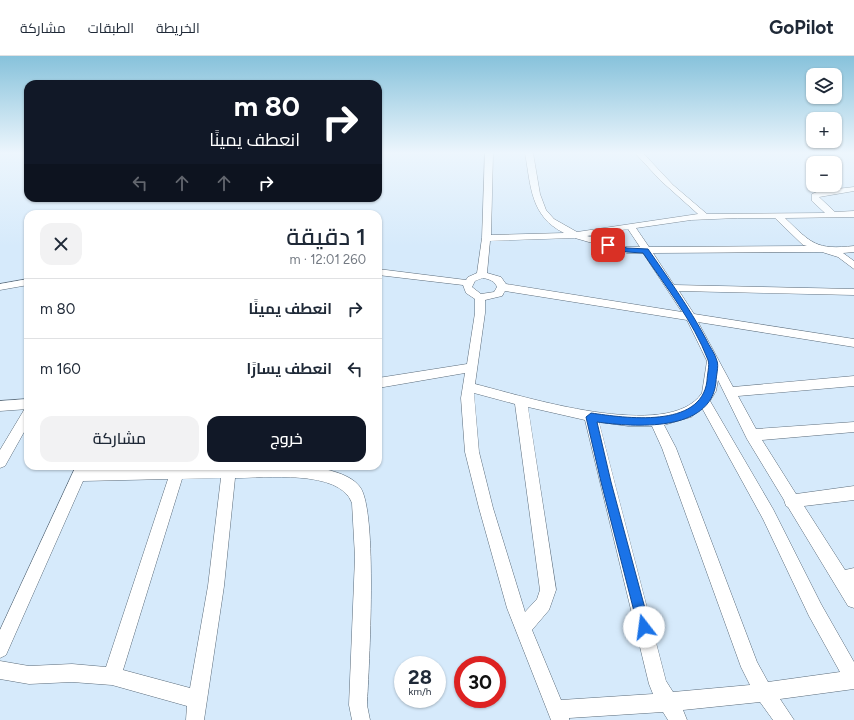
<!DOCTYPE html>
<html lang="ar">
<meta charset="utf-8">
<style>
body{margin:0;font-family:Figtree,Cairo,sans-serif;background:#f2f2f3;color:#1f2937;direction:rtl;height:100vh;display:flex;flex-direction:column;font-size:15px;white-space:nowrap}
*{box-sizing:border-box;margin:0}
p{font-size:13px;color:#747a83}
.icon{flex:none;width:22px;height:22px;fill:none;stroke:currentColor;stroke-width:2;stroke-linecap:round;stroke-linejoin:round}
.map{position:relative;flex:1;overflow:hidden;direction:ltr}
.drawer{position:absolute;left:24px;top:154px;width:358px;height:260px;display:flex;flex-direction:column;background:#fff;border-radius:12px;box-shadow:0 1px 3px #0004;direction:rtl}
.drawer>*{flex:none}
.banner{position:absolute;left:24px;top:24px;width:358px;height:122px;border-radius:12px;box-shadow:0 1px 3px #0004;direction:rtl;background:#111827;color:#fff;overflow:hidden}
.buttons{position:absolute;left:806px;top:12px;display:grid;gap:8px}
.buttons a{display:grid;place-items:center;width:36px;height:36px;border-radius:8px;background:#fff;box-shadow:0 1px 3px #0004;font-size:20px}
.speed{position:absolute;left:394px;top:600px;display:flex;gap:8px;font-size:20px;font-weight:700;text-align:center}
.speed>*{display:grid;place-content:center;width:52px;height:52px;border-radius:50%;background:#fff;box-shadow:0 1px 3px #0004;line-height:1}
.speed small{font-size:10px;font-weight:400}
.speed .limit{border:6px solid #d22;background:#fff;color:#111}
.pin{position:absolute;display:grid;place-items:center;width:34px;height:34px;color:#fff;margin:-17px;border-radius:8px;box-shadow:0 2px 6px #0006}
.me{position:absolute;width:44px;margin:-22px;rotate:345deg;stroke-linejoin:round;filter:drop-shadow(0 0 3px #0008)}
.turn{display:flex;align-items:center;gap:14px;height:84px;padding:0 16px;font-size:18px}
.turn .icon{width:52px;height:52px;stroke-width:2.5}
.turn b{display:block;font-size:28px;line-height:34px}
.lanes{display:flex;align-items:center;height:38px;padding:0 16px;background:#0003;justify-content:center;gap:20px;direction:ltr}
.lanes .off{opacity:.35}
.round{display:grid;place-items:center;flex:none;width:42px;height:42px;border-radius:12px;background:#f2f2f3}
.summary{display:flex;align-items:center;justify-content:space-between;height:68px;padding:0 16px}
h1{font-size:24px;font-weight:600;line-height:30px}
.primary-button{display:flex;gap:8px;margin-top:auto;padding:8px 16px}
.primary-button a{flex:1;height:46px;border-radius:12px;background:#111827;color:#fff;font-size:16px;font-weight:600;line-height:46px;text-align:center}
.primary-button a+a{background:#f2f2f3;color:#1f2937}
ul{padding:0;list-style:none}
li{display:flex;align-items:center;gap:12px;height:60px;padding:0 16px;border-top:1px solid #e0e1e3}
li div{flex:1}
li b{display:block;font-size:15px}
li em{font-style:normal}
header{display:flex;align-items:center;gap:24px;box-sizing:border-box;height:56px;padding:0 20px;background:#fff;border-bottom:1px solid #e0e1e3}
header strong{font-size:19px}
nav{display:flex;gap:22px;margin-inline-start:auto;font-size:14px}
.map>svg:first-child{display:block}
</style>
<header>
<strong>GoPilot</strong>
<nav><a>الخريطة</a><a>الطبقات</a><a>مشاركة</a></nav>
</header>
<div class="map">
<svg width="854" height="664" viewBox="0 0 854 664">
<rect width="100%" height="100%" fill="#d6eafb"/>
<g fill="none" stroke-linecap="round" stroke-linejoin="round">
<defs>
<g id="street">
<path d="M 485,97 L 493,97 L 491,179 L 564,177 C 530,160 531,130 525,97 L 533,97 L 540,138 L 546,154 L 554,163 L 577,176 L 698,158 L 660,124 L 635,97 L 643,97 L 673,129 L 707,158 L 825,157 L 812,145 L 812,138 L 819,135 L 854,131 L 854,135 L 819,141 L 835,156 L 854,155 L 854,161 L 785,162 C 812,188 816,194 854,190 L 854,196 L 843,197 L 854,205 L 854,213 L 838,201 L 822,196 L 653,197 L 674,229 L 854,233 L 854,239 L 679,235 L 694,258 L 854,283 L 854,291 L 698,266 L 733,331 L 854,320 L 854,330 L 738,340 L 756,373 L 854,366 L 854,376 L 762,384 L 796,438 L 854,430 L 854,444 L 804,450 L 845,514 L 854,512 L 854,552 L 848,550 L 788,451 L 786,450 L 784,444 L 747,383 L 718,324 L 716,335 L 710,345 L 773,453 L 821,548 L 854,606 L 854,633 L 780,643 L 794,664 L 773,664 L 760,646 L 683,654 L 687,664 L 668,664 L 663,656 L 569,662 L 569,664 L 551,664 L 507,552 L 479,452 L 465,396 L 461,342 L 465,317 L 378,332 L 378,322 L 467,308 L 475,257 L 475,243 L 466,237 L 463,229 L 378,219 L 378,213 L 466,224 L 468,221 L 477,217 L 482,182 ZM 738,162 L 775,162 L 803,189 L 807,190 L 649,191 L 636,172 L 691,164 ZM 628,173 L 640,191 L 627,191 L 587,180 ZM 575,182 L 627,197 L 643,197 L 682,256 L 506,228 L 501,221 L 487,217 L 490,185 ZM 483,222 C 489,223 495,225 497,231 L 494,236 L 481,238 L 472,231 L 475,225 ZM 505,235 L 687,264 L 707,305 L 702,337 C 669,387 523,340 475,328 L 485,257 L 485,244 L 502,240 ZM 474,337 L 515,348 L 540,534 L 537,543 L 525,556 L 493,452 L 479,396 ZM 528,351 L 585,364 L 649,628 L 653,638 L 561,644 L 532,574 L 549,554 L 556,534 ZM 702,352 L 763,463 L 809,560 L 840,616 L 768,626 L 757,606 L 676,392 L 664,369 L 691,361 ZM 599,366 L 628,370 L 652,370 L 662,392 L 741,611 L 750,629 L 673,636 L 666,625 Z"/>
<polygon points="28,223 28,229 0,234 0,228"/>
<polygon points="28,343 28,369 5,410 0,412 0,394 24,354 28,353 0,355 0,345"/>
<path d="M 76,410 L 90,410 L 89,413 L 304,410 C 321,412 349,416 360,431 C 378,455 369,611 367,649 L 370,664 L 352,664 L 349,649 L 355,501 L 352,447 C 340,413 264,422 235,422 L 224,530 L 204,664 L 186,664 L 187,650 L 112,629 L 72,626 L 29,628 L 0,623 L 0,605 L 29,610 L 72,608 L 106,611 L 168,423 L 83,425 L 6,599 L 0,602 L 0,574 ZM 221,422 L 208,530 L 190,632 L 123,614 L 182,423 Z"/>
</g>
</defs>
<!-- street casing -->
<use href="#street" stroke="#5b6c7b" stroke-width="1"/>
<!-- street -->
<use href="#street" fill="#fff" fill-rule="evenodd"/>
</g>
<!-- sky -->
<linearGradient id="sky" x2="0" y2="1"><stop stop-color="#87c2db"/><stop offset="0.51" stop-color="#edf6fd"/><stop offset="1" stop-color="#edf6fd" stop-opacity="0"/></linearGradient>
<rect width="854" height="190" fill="url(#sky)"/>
<!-- route -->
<path fill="#1a73e8" stroke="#114b97" d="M 608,187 L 627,192 L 648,193 C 668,222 689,251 706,283 C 709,290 715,297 717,305 C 719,310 716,320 716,326 C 711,377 634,371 597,366 L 611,426 L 650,571 L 649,575 L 644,577 L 639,575 L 638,571 L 601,426 L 586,361 L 591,357 C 625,362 701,373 707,325 C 707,319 710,309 708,304 C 693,265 666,231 643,197 L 627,196 L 606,190 L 606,188 Z"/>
</svg>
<div class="buttons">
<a><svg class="icon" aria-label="layers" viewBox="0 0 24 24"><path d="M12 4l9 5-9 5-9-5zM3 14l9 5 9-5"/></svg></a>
<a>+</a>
<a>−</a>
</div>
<div class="speed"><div>28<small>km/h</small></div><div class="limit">30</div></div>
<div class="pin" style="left:608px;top:189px;background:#d93025"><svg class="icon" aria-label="arrive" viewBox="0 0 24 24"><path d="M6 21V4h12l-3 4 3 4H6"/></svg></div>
<svg class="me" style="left:644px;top:571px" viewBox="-20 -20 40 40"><circle r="19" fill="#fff"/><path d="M0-13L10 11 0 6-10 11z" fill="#1a73e8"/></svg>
<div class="banner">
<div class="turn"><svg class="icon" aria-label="right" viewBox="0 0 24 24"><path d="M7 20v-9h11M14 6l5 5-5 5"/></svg><div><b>80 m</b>انعطف يمينًا</div></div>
<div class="lanes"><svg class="icon off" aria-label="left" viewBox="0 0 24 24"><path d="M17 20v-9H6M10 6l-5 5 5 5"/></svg><svg class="icon off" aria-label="ahead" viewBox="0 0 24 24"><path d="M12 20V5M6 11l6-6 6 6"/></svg><svg class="icon off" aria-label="ahead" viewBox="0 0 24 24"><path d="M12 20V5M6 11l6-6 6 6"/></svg><svg class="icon" aria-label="right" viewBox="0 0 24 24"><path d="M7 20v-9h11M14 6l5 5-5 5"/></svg></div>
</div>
<section class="drawer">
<div class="summary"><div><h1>1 دقيقة</h1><p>260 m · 12:01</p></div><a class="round"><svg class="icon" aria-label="close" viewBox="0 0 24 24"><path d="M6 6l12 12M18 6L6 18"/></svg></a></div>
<ul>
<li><svg class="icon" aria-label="right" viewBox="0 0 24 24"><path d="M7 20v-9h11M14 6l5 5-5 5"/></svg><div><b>انعطف يمينًا</b></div><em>80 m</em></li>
<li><svg class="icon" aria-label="left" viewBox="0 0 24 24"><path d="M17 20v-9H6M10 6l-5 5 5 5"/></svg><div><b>انعطف يسارًا</b></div><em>160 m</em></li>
</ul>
<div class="primary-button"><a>خروج</a><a>مشاركة</a></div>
</section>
</div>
